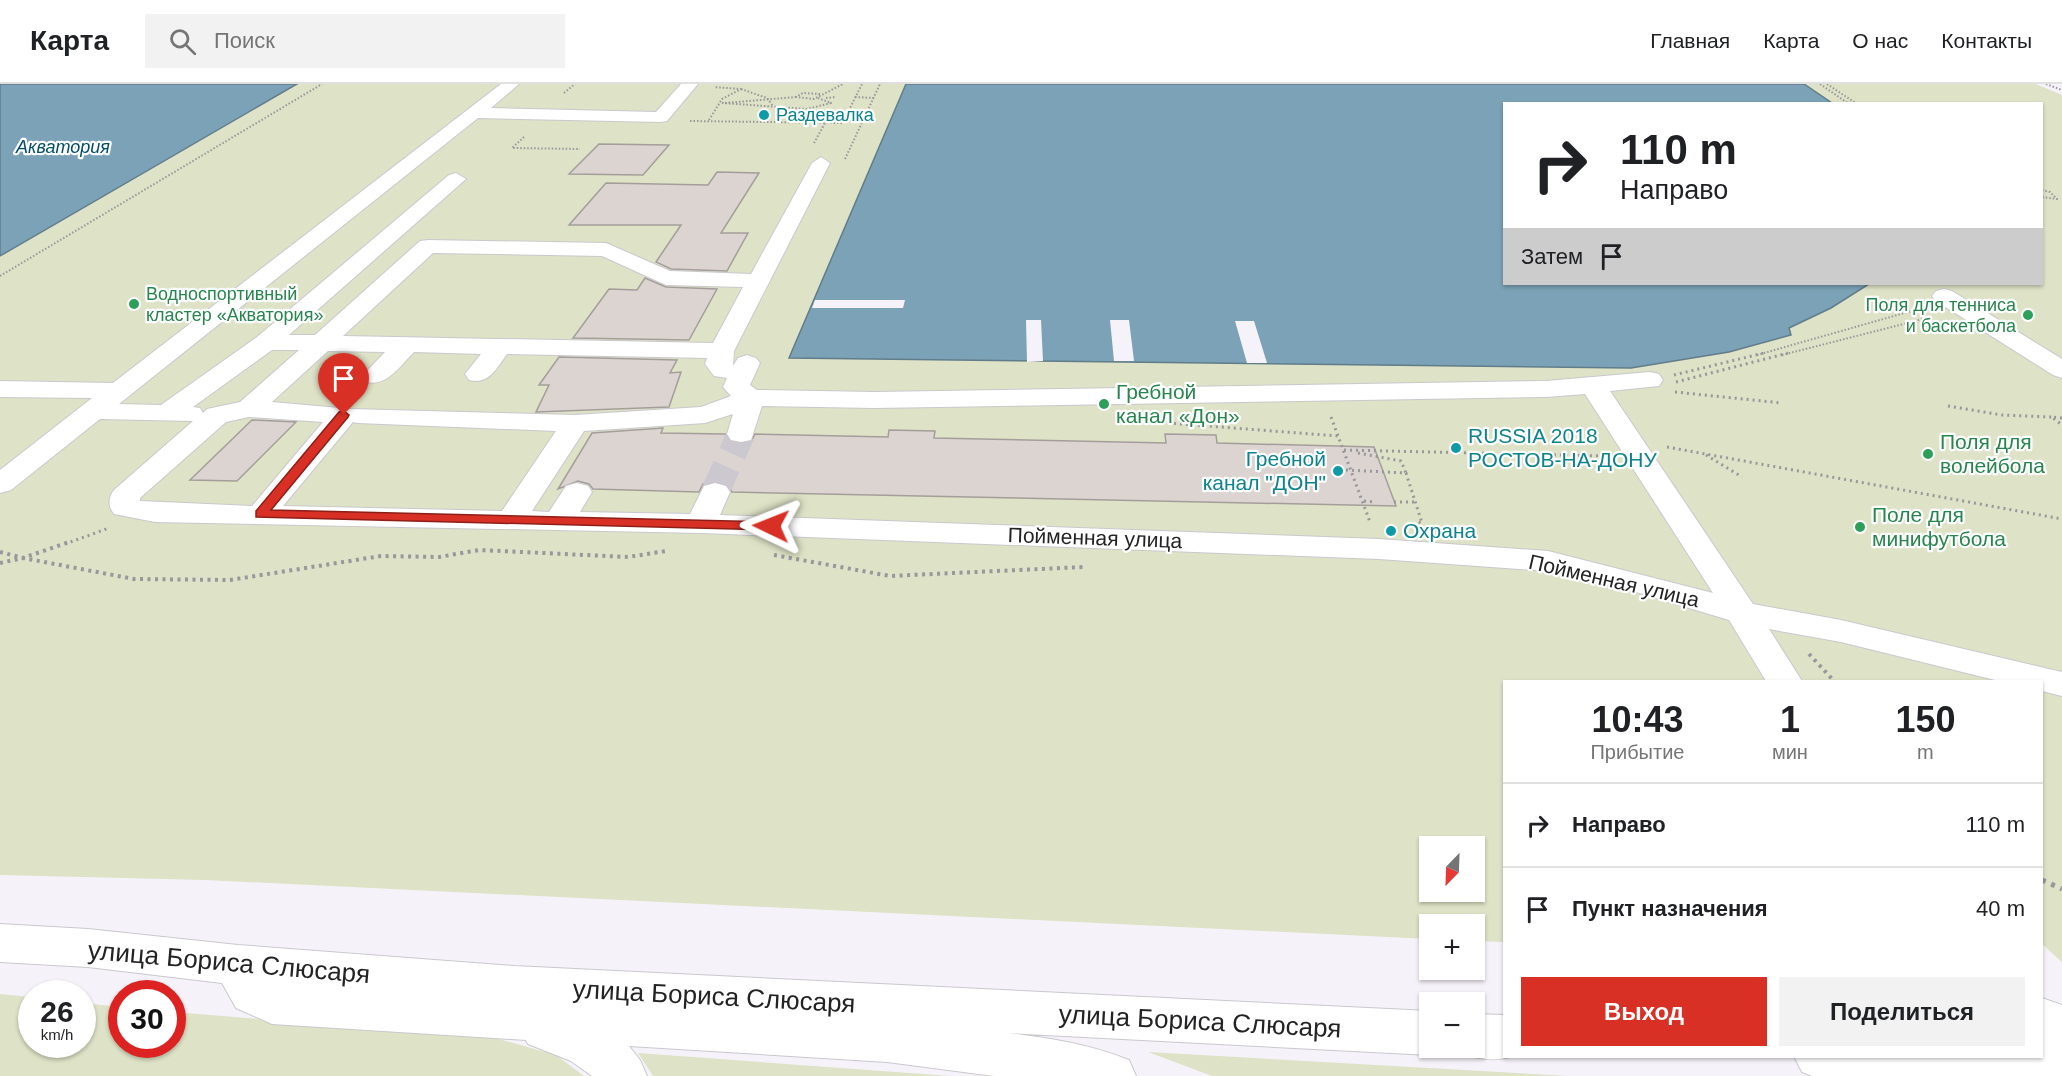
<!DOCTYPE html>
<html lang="ru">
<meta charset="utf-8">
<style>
body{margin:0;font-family:Helvetica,sans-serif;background:#f2f2f2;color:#202124;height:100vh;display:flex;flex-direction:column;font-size:22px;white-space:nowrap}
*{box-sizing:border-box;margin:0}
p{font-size:20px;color:#757577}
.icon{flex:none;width:33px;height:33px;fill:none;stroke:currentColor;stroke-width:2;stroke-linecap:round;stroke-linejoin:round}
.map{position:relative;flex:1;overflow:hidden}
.sheet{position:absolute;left:1503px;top:596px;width:540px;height:378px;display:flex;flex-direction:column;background:#fff;border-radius:0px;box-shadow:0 2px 4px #0004}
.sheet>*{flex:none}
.top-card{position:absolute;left:1503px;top:18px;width:540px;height:183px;border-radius:0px;box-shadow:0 2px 4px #0004;background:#fff;color:#202124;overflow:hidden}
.needle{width:39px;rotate:203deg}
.tools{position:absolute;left:1419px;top:752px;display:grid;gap:12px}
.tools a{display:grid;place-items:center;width:66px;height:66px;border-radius:0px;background:#fff;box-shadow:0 2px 4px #0004;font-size:30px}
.speed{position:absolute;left:18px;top:896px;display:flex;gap:12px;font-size:30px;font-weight:700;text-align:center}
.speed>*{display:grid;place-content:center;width:78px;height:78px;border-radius:50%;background:#fff;box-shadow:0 2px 4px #0004;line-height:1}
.speed small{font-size:15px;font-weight:400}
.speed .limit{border:9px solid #d22;background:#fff;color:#111}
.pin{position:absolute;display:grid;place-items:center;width:51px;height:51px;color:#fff;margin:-62px -26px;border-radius:50% 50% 50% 0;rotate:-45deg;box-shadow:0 0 6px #0007}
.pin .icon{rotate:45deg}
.me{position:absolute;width:66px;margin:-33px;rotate:272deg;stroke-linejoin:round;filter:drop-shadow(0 0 4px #0008)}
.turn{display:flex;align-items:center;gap:21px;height:126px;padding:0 18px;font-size:27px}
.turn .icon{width:78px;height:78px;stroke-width:2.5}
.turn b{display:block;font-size:42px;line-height:51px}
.then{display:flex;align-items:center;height:57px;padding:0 18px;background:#0003;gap:12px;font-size:22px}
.eta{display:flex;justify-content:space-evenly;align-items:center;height:102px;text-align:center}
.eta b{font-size:36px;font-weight:700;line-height:42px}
.primary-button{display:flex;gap:12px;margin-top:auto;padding:12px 18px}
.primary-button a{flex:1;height:69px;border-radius:0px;background:#d93025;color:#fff;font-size:24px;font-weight:700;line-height:69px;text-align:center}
.primary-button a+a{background:#f2f2f2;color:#202124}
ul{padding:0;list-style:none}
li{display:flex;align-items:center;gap:18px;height:84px;padding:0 18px;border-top:2px solid #e0e0e0}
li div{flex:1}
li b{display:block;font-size:22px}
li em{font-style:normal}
header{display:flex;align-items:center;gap:36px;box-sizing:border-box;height:84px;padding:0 30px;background:#fff;border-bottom:2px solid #e0e0e0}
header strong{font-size:28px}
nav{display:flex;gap:33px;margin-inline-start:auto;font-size:21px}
.search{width:420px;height:54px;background:#f2f2f2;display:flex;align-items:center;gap:15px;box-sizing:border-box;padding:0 21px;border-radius:0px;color:#757577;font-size:22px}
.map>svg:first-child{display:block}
</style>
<header>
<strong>Карта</strong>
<div class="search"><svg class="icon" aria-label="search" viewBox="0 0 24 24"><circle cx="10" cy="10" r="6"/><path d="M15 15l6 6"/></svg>Поиск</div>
<nav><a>Главная</a><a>Карта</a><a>О нас</a><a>Контакты</a></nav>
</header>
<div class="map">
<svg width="2062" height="992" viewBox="0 0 2062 992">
<rect width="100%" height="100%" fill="#f5f3f9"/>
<!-- green -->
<g fill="#dee2c6" fill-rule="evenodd">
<path d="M 0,0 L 2036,0 L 2062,11 L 2062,878 L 2042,860 L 2042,597 L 1504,597 L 1504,858 L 1475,857 L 1474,840 L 1430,840 L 1429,855 L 205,796 L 0,791 ZM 1504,20 L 2042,20 L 2042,200 L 1504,200 ZM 1430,762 L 1474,762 L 1474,807 L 1430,807 Z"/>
<polygon points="0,910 31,913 32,960 82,960 83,919 121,923 122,960 172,960 173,928 495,954 556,971 584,992 0,992"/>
<polygon points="1148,968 1568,992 1212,992"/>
<polygon points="638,969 950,992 653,992"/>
</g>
<!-- water -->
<g fill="#7ba2b6" stroke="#617c8a" stroke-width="1.5">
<polygon points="0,0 297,0 0,172"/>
<polygon points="906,0 1804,0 1832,19 1504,20 1504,200 1869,200 1831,224 1789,244 1791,251 1729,268 1631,284 789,274"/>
</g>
<!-- pier -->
<g fill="#f5f3f9">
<polygon points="815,216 905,216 903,224 812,224"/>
<polygon points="1026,236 1041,236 1043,277 1027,278"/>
<polygon points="1110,236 1129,236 1134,277 1114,277"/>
<polygon points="1235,237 1254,237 1267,279 1247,279"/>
</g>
<!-- building -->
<g fill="#dbd4d1" stroke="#a49e9a" stroke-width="1.5">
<polygon points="599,60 669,61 643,91 569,90"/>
<polygon points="717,88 759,89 721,149 748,149 727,187 671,185 656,178 681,141 569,141 606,99 708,101"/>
<polygon points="645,194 666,203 717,205 689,256 573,254 609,205 637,206"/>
<polygon points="559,273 677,276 670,289 681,288 669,323 536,328 549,301 539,301"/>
<polygon points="252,336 296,338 237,397 190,396"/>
<polygon points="663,344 661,349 725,350 729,357 741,360 751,358 755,350 888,353 889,346 935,347 934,354 1166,359 1165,350 1216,351 1217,359 1374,363 1396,422 732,408 727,400 716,397 703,400 699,408 593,405 589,400 578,397 558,405 592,349"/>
</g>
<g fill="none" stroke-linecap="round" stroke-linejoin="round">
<!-- minor-tunnel -->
<polyline stroke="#cbc9cf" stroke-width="28" stroke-dasharray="28 14" stroke-linecap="butt" points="715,408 741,350"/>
<defs>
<g id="minor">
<path d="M 501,0 L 519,0 L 491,24 L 656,28 L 681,0 L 698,0 L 667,37 L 661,38 L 478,34 L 119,320 L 161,321 L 257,253 L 449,91 L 456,89 L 466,95 L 289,251 L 315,251 L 420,157 L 428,156 L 606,159 L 670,187 L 751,190 L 812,79 L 821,73 L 830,79 L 734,267 L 733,282 L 738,274 L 747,271 L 756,274 L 760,279 L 750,301 L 757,306 L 874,308 L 1546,297 L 1650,288 L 1659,290 L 1663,296 L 1659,302 L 1610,307 L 1753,520 L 1841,536 L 2062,588 L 2062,612 L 2042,607 L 2042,597 L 1999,597 L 1841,558 L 1769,545 L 1802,597 L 1766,597 L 1729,536 L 1636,508 L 1548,487 L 1379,475 L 701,449 L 155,438 L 114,430 C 108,422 108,414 114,406 L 193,337 L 100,335 L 11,406 L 0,409 L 0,386 L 92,314 L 0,313 L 0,297 L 113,299 ZM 433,169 L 602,172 L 666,201 L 743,203 L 713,259 L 343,252 ZM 272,266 L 299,266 L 240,318 L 207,325 L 203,329 L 200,324 L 193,323 ZM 328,267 L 385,268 L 362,292 L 366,298 C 387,303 400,282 414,268 L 481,270 L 465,290 L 469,296 C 489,301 496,285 507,270 L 707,274 L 705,280 L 714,292 L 727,294 L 723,303 L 731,312 L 701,323 L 575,331 L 351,325 L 272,318 ZM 1585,310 L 1713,509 L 1548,467 L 1379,455 L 720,431 L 730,408 L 726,402 L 715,399 L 704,402 L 690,430 L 580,428 L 592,408 L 588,402 L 577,399 L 566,402 L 549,428 L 532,427 L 584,347 L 705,339 L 733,330 L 727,350 L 731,356 L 741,358 L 751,356 L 762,322 L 874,324 L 1546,313 ZM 249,333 L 323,338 L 252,422 L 140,417 L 140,414 L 226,338 ZM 353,338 L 358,339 L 556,347 L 502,427 L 283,422 Z"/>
<polygon points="1944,205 1952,207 2062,275 2062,294 2053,291 1936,217 1932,212 1936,207"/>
<polygon points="2042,914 2062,921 2062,966 2042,958"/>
</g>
<g id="major">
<path d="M 0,840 L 88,845 L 238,861 L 514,882 L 1430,927 L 1430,963 L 1448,963 L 1430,971 L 1008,949 C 1050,954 1089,960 1129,976 L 1136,992 L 994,992 L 887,978 L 629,962 L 640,976 L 647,992 L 592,992 L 571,977 L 528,960 L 526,956 L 272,940 L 236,924 L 222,899 L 88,883 L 0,878 Z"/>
<path d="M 1474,930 L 1504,931 L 1504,972 L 1512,972 C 1494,979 1474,974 1457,968 L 1455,963 L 1474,963 Z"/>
<polygon points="2042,956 2062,956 2062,992 1812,992 1802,988 1794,972 2042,972"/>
</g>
</defs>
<!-- minor casing -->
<use href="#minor" stroke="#cac8ce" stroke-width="2"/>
<!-- major casing -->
<use href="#major" stroke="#cac8ce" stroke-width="2"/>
<!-- path-far3 -->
<g stroke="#98979b" stroke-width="2" stroke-dasharray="1.5 2" stroke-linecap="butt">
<polyline points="1820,0 1849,20"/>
<polyline points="1827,0 1857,20"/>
<polyline points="2046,0 2062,6"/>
<polyline points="741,5 767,14 773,22"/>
<polyline points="564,9 575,0"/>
<polyline points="820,10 803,9 796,13 814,15 843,0"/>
<polyline points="855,13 874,14"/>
<polyline points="826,14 836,13"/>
<polyline points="722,19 807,25 831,19 818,14"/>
<polyline points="725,19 796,13"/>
<polyline points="709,36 722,15 741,5 714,3"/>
<polyline points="844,36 862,0"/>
<polyline points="690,37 842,39 844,36 864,36"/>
<polyline points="524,53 512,64 580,65"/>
<polyline points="814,59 825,39"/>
<polyline points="845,75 880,0"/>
<polyline points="2042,106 2050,108 2057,115 2042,113"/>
<polyline points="0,192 322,0"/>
<polyline points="1757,271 1922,224"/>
<polyline points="1782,271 1931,233"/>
</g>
<!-- path-far2 -->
<g stroke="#98979b" stroke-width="3" stroke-dasharray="2 4" stroke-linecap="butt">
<polyline points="1674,291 1764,269"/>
<polyline points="1676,298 1788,269"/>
<polyline points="1675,308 1782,319"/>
<polyline points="1948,322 2002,331 2052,333"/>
<polyline points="1331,333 1370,438"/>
<polyline points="2062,334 2052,333 2062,341"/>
<polyline points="1168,339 1338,352"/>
<polyline points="1667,363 2062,435"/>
<polyline points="1344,366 1604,372"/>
<polyline points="1358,369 1401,377 1406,389"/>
<polyline points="1706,371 1742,393"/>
<polyline points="1346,386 1406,389 1422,439 1418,438"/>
<polyline points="1364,417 1375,418"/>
<polyline points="1394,418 1416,418"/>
<polyline points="65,460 109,444"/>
</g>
<!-- path-far1 -->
<g stroke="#98979b" stroke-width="4" stroke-dasharray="3 4.5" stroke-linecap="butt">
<polyline points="0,468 23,474 69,458"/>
<polyline points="774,471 890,492 1083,483"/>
<polyline points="0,479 23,474 134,495 230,496 381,472 439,473 479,466 628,473 666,467"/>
<polyline points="1809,570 1834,597"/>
</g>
<!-- path -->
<g stroke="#98979b" stroke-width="5" stroke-dasharray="4 6" stroke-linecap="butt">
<polyline points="2042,796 2062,805"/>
<polyline points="1442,916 1465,917"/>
</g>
<!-- minor -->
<use href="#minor" fill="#fff" fill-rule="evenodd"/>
<!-- major -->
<use href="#major" fill="#fff" fill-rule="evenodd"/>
</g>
<!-- route -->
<polygon fill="#d93025" stroke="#8d1f18" stroke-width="1.5" points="344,327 349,331 348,333 271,426 771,438 777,442 771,446 256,433 256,427 339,328"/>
<!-- markers -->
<g fill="#0f9aa8" stroke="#fff" stroke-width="2">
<circle cx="764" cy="31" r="6"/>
<circle cx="1456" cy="364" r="6"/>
<circle cx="1338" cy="387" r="6"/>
<circle cx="1391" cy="447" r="6"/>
</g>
<g fill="#2e9e5b" stroke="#fff" stroke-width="2">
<circle cx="134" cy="220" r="6"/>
<circle cx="2028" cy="231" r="6"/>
<circle cx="1104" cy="320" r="6"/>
<circle cx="1928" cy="370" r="6"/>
<circle cx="1860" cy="443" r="6"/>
</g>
<g text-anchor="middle" stroke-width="4.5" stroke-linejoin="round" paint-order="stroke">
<!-- far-culture labels -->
<g font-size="18" fill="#0d838f" stroke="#fff" text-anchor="start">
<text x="776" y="37">Раздевалка</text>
</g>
<!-- far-water labels -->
<g font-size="18" font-style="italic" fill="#004e6a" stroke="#fff">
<text x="63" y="69">Акватория</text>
</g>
<!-- far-leisure labels -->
<g font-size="18" fill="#27864d" stroke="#fff" text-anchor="start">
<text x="146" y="216">Водноспортивный<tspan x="146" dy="21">кластер «Акватория»</tspan></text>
<text x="2016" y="227" text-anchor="end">Поля для тенниса<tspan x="2016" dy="21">и баскетбола</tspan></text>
</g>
<!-- leisure labels -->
<g font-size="21" fill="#27864d" stroke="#fff" text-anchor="start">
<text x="1116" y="315">Гребной<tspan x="1116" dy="24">канал «Дон»</tspan></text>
<text x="1940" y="365">Поля для<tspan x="1940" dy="24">волейбола</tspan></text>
<text x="1872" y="438">Поле для<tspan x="1872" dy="24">минифутбола</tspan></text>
</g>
<!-- culture labels -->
<g font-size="21" fill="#0d838f" stroke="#fff" text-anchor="start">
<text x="1468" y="359">RUSSIA 2018<tspan x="1468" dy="24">РОСТОВ-НА-ДОНУ</tspan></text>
<text x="1326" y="382" text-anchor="end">Гребной<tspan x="1326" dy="24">канал "ДОН"</tspan></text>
<text x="1403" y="454">Охрана</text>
</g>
<!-- street labels -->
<g font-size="21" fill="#232325" stroke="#fff">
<text transform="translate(1095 454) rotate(2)" y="7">Пойменная улица</text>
<text transform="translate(1614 497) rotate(13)" y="7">Пойменная улица</text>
</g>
<!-- near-street labels -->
<g font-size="26" fill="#232325" stroke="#fff">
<text transform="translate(229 878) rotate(5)" y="9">улица Бориса Слюсаря</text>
<text transform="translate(714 912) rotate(3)" y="9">улица Бориса Слюсаря</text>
<text transform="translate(1200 937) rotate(3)" y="9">улица Бориса Слюсаря</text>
</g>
</g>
</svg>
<div class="tools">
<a><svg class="needle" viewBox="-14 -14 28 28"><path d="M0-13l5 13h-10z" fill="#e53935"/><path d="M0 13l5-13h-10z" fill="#757577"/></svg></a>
<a>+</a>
<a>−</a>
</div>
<div class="speed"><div>26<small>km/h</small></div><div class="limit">30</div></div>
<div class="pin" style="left:344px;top:331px;background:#d93025"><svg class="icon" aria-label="arrive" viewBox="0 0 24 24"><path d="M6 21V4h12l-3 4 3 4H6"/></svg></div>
<svg class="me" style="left:771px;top:442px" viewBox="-20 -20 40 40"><path d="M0-17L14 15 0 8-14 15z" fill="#d93025" stroke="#fff" stroke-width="4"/></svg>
<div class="top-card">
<div class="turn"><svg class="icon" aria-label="right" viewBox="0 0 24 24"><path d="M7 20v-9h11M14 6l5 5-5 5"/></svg><div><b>110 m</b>Направо</div></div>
<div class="then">Затем<svg class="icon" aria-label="arrive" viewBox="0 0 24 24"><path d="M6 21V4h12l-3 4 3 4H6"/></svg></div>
</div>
<section class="sheet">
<div class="eta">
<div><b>10:43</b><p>Прибытие</p></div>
<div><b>1</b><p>мин</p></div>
<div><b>150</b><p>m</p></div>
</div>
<ul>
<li><svg class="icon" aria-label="right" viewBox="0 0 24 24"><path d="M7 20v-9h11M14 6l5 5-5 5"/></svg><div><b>Направо</b></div><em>110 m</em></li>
<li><svg class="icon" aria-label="arrive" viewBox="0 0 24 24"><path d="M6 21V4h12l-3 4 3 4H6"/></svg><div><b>Пункт назначения</b></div><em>40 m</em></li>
</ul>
<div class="primary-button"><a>Выход</a><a>Поделиться</a></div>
</section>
</div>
